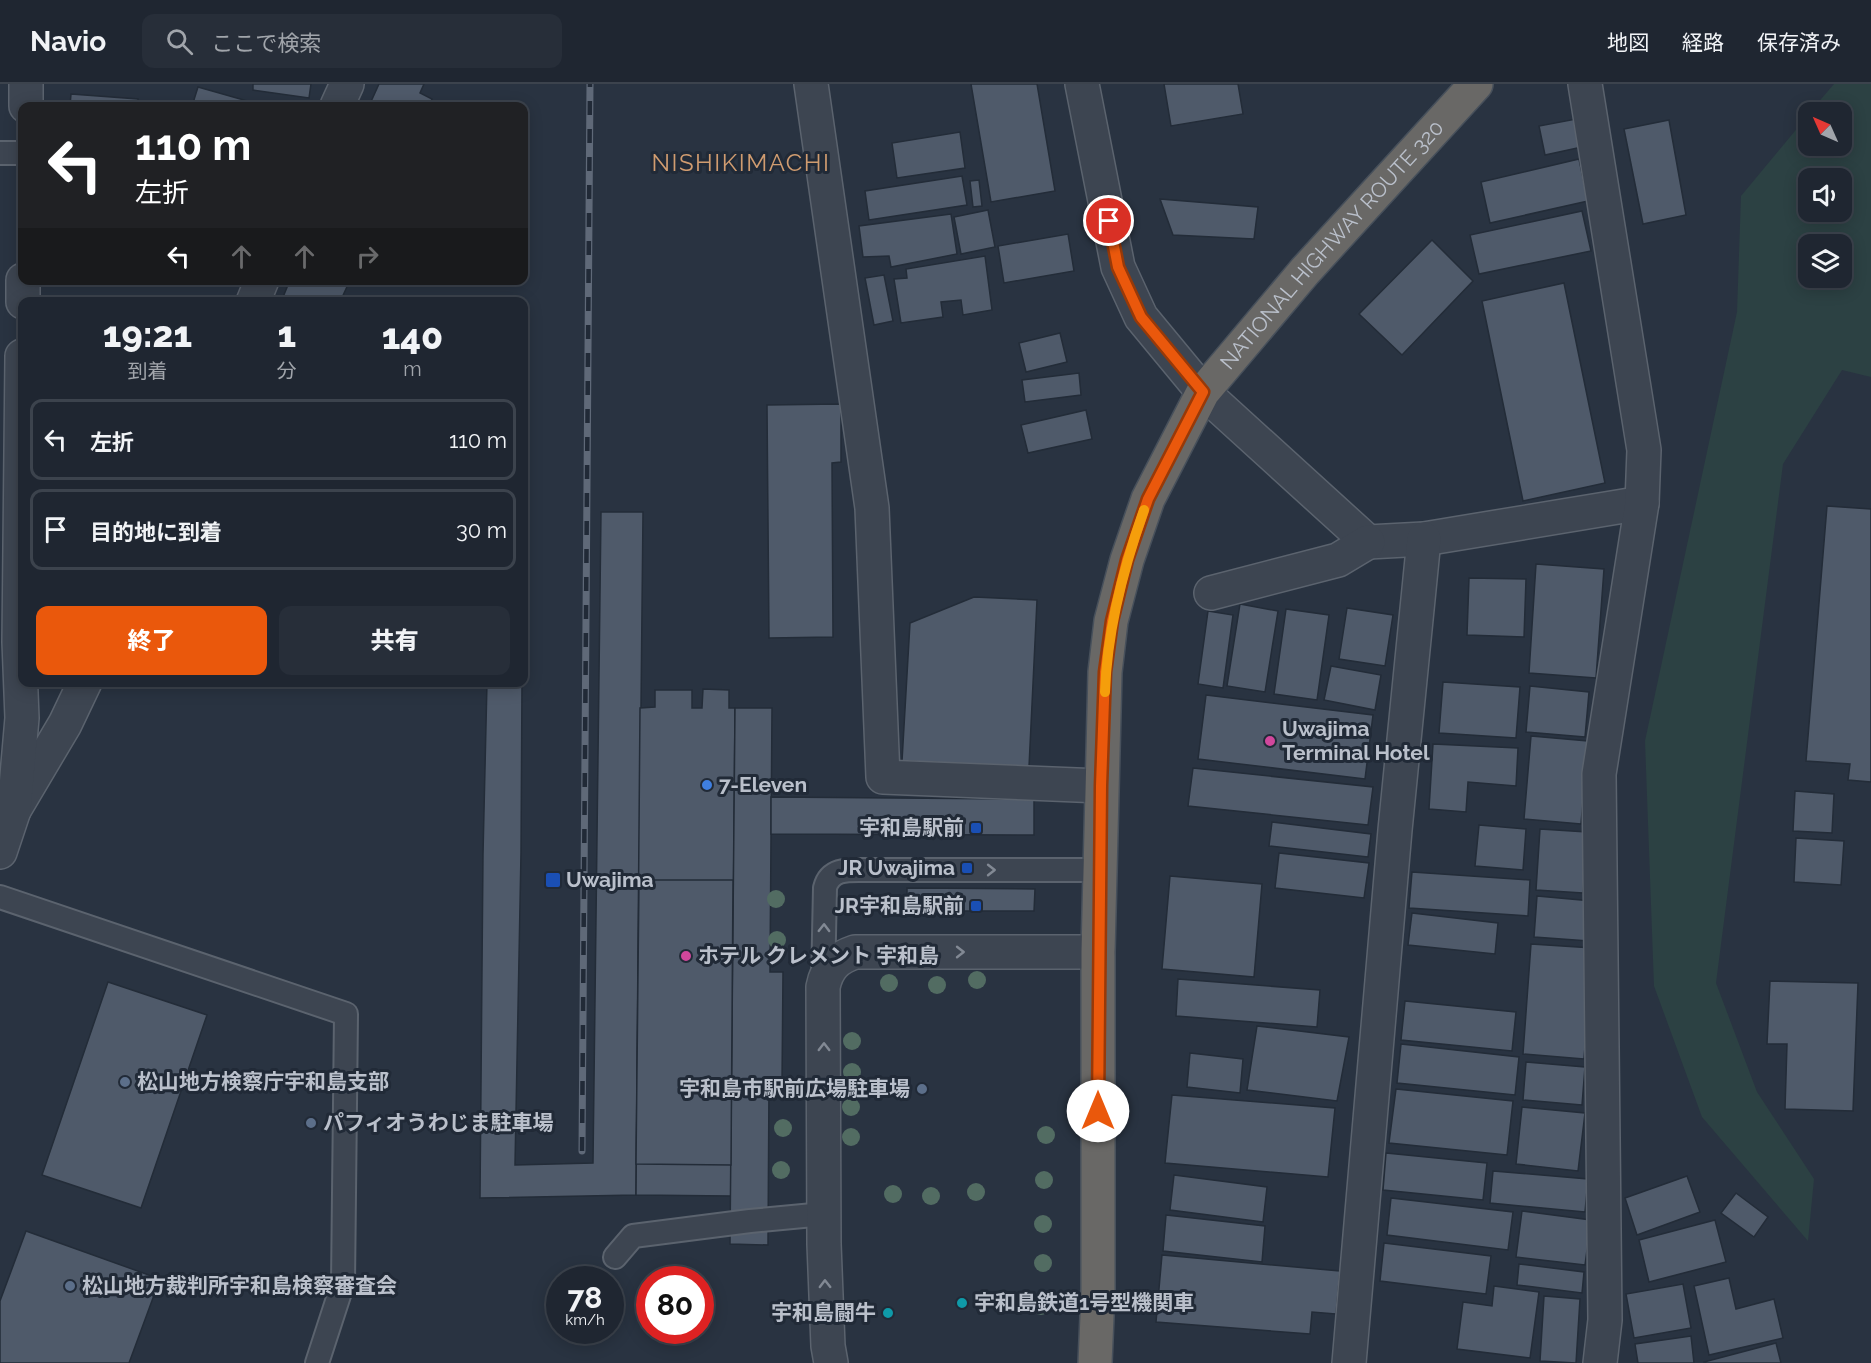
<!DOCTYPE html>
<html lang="ja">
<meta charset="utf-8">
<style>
body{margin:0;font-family:Raleway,"Noto Sans JP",sans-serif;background:#272e39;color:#f1f3f6;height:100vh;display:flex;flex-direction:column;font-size:22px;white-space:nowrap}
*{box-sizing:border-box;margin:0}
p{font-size:20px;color:#a1a5ab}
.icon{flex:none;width:33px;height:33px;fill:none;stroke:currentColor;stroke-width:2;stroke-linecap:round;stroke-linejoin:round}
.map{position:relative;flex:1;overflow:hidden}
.details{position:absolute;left:18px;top:213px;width:510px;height:390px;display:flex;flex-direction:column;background:#1f2631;border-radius:12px;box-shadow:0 3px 15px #0003,0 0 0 2px #3c434d}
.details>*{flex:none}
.top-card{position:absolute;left:18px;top:18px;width:510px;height:183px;border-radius:12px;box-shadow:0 3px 15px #0003,0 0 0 2px #3c434d;background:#202124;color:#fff;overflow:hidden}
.needle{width:39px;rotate:315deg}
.tools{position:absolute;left:1798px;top:18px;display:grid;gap:12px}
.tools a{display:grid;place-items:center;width:54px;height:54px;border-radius:12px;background:#1f2631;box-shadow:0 3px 15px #0003,0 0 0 2px #3c434d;font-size:30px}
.speed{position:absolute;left:546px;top:1182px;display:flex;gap:12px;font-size:30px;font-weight:700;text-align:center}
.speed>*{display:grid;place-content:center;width:78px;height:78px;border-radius:50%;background:#1f2631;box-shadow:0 3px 15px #0003,0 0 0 2px #3c434d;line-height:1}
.speed small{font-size:15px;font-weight:400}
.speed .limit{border:9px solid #d22;background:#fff;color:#111}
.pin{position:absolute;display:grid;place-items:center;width:51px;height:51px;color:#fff;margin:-26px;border:3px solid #fff;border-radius:50%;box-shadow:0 2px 6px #0007}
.me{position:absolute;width:66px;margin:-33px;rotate:0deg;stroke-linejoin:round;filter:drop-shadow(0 0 4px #0008)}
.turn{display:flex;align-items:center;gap:21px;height:126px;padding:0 18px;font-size:27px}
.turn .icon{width:78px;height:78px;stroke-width:2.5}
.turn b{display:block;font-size:42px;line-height:51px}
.lanes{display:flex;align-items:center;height:57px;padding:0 18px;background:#0003;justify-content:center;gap:30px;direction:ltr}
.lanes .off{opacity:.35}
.eta{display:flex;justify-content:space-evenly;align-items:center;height:102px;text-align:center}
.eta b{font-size:36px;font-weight:800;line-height:42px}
.cta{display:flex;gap:12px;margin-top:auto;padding:12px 18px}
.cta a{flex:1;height:69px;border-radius:12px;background:#ea580c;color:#fff;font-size:24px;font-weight:800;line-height:69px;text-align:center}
.cta a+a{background:#272e39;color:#f1f3f6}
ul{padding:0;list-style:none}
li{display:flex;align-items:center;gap:18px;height:81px;margin:0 12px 9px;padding:0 6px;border:3px solid #3c434d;border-radius:12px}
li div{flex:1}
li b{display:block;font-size:22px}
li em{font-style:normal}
header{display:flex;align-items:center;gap:36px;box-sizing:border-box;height:84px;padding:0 30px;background:#1f2631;border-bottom:2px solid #3c434d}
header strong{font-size:28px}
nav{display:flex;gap:33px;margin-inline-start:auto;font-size:21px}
.search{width:420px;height:54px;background:#272e39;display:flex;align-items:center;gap:15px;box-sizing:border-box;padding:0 21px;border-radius:12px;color:#a1a5ab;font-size:22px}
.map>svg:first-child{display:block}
</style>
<header>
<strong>Navio</strong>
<div class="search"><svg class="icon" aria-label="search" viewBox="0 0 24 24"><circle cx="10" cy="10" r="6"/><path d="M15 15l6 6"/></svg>ここで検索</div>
<nav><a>地図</a><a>経路</a><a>保存済み</a></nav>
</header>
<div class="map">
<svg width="1871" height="1279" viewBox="0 0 1871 1279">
<rect width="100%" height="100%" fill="#293341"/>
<!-- green -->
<path fill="#2c4143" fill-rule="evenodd" d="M 1834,0 L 1871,0 L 1871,293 L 1842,286 L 1783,380 L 1716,899 L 1757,1008 L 1814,1095 L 1808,1157 L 1702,1033 L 1654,902 L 1645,657 L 1737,228 L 1741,112 L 1809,30 L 1809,62 L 1842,62 L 1842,28 L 1810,28 ZM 1809,94 L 1842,94 L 1842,128 L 1809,128 ZM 1809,160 L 1842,160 L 1842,194 L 1809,194 Z"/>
<!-- building -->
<g fill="#4f5a6a" stroke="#232c38" stroke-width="1.5">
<polygon points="253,0 311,0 309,14 253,6"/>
<polygon points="379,0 424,0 420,9 432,15 429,22 369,22"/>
<polygon points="971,0 1037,0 1055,107 991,118"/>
<polygon points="1164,0 1238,0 1243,30 1171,42"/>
<polygon points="198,3 265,22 192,22"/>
<polygon points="71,10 138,15 138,22 70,22"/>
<polygon points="1576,35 1582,63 1545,71 1539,42"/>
<polygon points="1669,36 1686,131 1643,140 1624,45"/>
<polygon points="960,48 965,84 897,94 892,59"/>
<polygon points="1579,75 1588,117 1490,139 1481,98"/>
<polygon points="962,92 967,121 869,136 865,107"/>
<polygon points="979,96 982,122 973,123 970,97"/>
<polygon points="1160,115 1258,123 1254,155 1173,151"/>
<polygon points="988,126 995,163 961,170 954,133"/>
<polygon points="1582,127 1591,167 1479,190 1470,151"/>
<polygon points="951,130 957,170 891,183 889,172 863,173 859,142"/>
<polygon points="1068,150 1074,187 1004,199 998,162"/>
<polygon points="1432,156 1473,197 1402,271 1359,230"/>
<polygon points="985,172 992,226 963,231 961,216 941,218 943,233 901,239 894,195 907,194 906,185"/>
<polygon points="884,191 893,237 874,241 865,194"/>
<polygon points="290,196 350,196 340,218 281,218"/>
<polygon points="1564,199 1605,399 1523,417 1482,217"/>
<polygon points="1060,249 1067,278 1026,288 1019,259"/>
<polygon points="1079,289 1081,311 1025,318 1022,296"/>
<polygon points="841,320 841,378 832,379 833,553 769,554 767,321"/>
<polygon points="1086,326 1092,355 1028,369 1021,341"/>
<polygon points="1827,422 1871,425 1871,698 1848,696 1850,680 1806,677"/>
<polygon points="601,428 643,428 636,1111 480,1114 483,770 487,598 522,598 521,769 515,1081 593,1079"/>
<polygon points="1536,480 1604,485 1596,594 1529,589"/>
<polygon points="1469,494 1526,495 1524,553 1467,551"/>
<polygon points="974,513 1037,516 1029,683 902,677 910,539"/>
<polygon points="1240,520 1278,527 1265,608 1227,602"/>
<polygon points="1347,524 1393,531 1385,582 1339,575"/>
<polygon points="1286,525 1329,531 1317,616 1274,610"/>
<polygon points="1208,527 1233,531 1223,604 1198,600"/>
<polygon points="1331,582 1381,591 1375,626 1324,616"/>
<polygon points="1443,598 1520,603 1516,654 1439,649"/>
<polygon points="1530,602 1589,608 1585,653 1526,648"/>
<polygon points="703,605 729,606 729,624 735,624 731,1112 636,1111 640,624 655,623 655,606 692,606 692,624 702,624"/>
<polygon points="1206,611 1373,631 1365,695 1198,675"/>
<polygon points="735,624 772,624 770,888 783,888 782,1000 769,999 768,1161 730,1160"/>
<polygon points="1531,652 1588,657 1581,740 1524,735"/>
<polygon points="1433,660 1518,664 1516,702 1468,698 1466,728 1429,725"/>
<polygon points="1193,684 1373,703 1368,741 1188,722"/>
<polygon points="1795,707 1834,710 1832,749 1793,747"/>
<polygon points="771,713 1034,715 1034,751 771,750"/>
<polygon points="1272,738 1371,750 1368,773 1269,762"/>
<polygon points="1479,741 1526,745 1523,786 1475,782"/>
<polygon points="1540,745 1587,748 1583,809 1536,806"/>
<polygon points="1796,754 1844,757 1841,801 1794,798"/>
<polygon points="1279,769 1369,779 1364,814 1275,804"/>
<polygon points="1412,788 1530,796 1528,832 1409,824"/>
<polygon points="1170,792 1262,800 1254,893 1162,885"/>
<polygon points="639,796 733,796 731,1081 636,1080"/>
<polygon points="907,804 1035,805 1034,827 907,827"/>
<polygon points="1537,812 1592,817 1589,857 1534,853"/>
<polygon points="1412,829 1498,839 1495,870 1408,861"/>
<polygon points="1531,860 1593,864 1584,975 1523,970"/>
<polygon points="1178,895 1320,906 1317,943 1176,932"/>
<polygon points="1770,897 1858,899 1853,1027 1785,1025 1787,960 1767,960"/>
<polygon points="108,898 207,931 141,1124 42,1091"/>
<polygon points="1405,917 1516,928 1512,967 1401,956"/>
<polygon points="1257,942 1349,953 1337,1017 1247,1006"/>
<polygon points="1401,960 1519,973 1515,1011 1397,999"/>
<polygon points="1190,969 1243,975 1240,1009 1187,1003"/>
<polygon points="1526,978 1585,983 1582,1021 1523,1016"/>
<polygon points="1396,1005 1513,1017 1507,1071 1389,1059"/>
<polygon points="1172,1011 1335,1024 1328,1093 1165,1079"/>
<polygon points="1522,1023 1585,1029 1578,1087 1516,1080"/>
<polygon points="1386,1069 1487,1079 1483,1116 1383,1106"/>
<polygon points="1493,1087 1588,1095 1585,1128 1490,1119"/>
<polygon points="1174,1091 1267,1103 1263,1138 1170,1126"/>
<polygon points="1687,1092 1700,1128 1637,1151 1625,1114"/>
<polygon points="1736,1109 1768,1133 1754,1153 1721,1129"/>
<polygon points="1391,1114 1513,1128 1508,1166 1387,1151"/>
<polygon points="1522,1127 1591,1136 1585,1181 1516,1173"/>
<polygon points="1166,1131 1265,1142 1262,1178 1163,1167"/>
<polygon points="1715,1136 1726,1178 1649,1198 1639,1156"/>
<polygon points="26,1147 160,1195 129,1279 0,1279 0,1217"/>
<polygon points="1384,1159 1491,1172 1486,1210 1380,1197"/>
<polygon points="1162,1171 1340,1187 1336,1230 1312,1228 1310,1250 1156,1238"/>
<polygon points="1519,1180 1584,1188 1582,1209 1517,1201"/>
<polygon points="1729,1194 1736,1225 1774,1215 1783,1254 1709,1271 1694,1202"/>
<polygon points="1683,1200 1691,1244 1634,1254 1626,1210"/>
<polygon points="1494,1202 1539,1208 1530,1274 1457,1265 1463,1218 1492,1222"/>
<polygon points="1544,1212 1580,1215 1576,1279 1540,1277"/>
<polygon points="1691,1252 1694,1279 1638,1279 1635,1260"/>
<polygon points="1776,1259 1781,1279 1704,1279 1704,1278"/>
</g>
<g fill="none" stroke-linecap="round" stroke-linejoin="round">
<defs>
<g id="service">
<polyline points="0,69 22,69"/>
<polyline points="0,813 346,930 343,1199 317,1279"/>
<path d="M 823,898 L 825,804 C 830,783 851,786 869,786 L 1100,786"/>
<polyline points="615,1173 633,1152 750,1137 824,1130"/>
</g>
<g id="minor">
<polyline points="811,0 872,424 883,693 1101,702"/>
<polyline points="1082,0 1118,183 1141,233 1203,308 1368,458 1424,455 1642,419"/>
<polyline points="1585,0 1644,366 1642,419 1599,690 1605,1236 1600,1279"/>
<polyline points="337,22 347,0"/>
<polyline points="253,218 262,196"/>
<polyline points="1211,509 1338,476 1368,458"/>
<polyline points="14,726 65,640 85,598"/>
<path d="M 831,1279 L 828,1262 L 824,1160 L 823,903 C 827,883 837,874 855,868 L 1098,868"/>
<polyline points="1349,1279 1395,746 1424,455"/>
</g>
<g id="tertiary">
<polyline points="26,22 26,0"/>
<polyline points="23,218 23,196"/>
<polyline points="0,768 14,726 22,634 19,558 22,272"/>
</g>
<g id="trunk">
<path id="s1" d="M 1095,1279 L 1098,1209 L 1098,868 L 1105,588 L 1111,537 L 1127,476 L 1148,415 L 1203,308 L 1305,187 L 1476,0"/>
</g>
</defs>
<!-- service casing -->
<use href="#service" stroke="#5b636e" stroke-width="26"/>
<!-- minor casing -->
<use href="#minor" stroke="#5b636e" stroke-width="36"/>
<!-- tertiary casing -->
<use href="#tertiary" stroke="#5b636e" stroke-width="36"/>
<!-- trunk casing -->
<use href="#trunk" stroke="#47505b" stroke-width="36"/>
<!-- service -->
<use href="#service" stroke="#3d4551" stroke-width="22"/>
<!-- minor -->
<use href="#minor" stroke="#3d4551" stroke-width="33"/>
<!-- tertiary -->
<use href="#tertiary" stroke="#3d4551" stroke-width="33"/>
<!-- trunk -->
<use href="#trunk" stroke="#696866" stroke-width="33"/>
<defs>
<polyline id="rail" points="582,1067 590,0"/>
</defs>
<!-- rail casing -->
<use href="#rail" stroke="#5f6978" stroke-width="7"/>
<!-- rail -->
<use href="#rail" stroke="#212a37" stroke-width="4.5" stroke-dasharray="14" stroke-linecap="butt"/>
</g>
<!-- trees -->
<g fill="#526c62">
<circle cx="776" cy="815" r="9"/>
<circle cx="777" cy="856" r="9"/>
<circle cx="977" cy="896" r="9"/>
<circle cx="889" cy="899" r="9"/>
<circle cx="937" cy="901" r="9"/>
<circle cx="852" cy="957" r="9"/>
<circle cx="852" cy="988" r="9"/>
<circle cx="851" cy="1023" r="9"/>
<circle cx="783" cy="1044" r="9"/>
<circle cx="1046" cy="1051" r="9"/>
<circle cx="851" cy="1053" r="9"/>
<circle cx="781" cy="1086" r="9"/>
<circle cx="1044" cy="1096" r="9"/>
<circle cx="976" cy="1108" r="9"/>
<circle cx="893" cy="1110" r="9"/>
<circle cx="931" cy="1112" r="9"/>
<circle cx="1043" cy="1140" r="9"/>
<circle cx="1043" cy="1179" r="9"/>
<circle cx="1041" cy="1222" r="9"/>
</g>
<!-- one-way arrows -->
<defs><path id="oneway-chevron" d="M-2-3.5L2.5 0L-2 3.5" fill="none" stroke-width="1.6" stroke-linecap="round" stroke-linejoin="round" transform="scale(1.5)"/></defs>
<g stroke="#828994">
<use href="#oneway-chevron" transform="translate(991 786)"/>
<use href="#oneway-chevron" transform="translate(824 844) rotate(-89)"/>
<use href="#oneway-chevron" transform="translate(960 868)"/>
<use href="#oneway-chevron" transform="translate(824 963) rotate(-90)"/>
<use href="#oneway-chevron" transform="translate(825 1200) rotate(-91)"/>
</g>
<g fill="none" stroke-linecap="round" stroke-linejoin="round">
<defs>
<polyline id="route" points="1098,1027 1101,702 1105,588 1112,537 1127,476 1148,415 1203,308 1141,233 1118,183 1109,137"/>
</defs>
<!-- route casing -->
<use href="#route" stroke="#983908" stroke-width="15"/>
<!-- route -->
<use href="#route" stroke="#ea580c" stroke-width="10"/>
<!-- slow -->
<path stroke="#f59e0b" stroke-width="10" d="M 1105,608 C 1107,545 1123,485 1144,426"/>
</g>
<!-- markers -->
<g fill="#d1479c" stroke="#212a37" stroke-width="2">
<circle cx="1270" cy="657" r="6"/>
<circle cx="686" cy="872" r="6"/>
</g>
<circle fill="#3f7fe0" stroke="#212a37" stroke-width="2" cx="707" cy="701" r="6"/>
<g fill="#1a4fb4" stroke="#212a37" stroke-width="2">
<rect x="970" y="738" width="12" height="12" rx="3"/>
<rect x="961" y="778" width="12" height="12" rx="3"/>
<rect x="545" y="788" width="16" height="16" rx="3"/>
<rect x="970" y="816" width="12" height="12" rx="3"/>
</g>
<g fill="#5c6f8a" stroke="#212a37" stroke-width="2">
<circle cx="125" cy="998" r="6"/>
<circle cx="922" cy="1005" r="6"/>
<circle cx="311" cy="1039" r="6"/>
<circle cx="70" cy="1202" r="6"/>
</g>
<g fill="#0f9aa8" stroke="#212a37" stroke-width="2">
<circle cx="962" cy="1219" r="6"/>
<circle cx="888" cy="1229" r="6"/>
</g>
<g text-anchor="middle" stroke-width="6" stroke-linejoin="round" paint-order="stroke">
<!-- street labels -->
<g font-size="21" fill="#bac0cb" stroke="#212a37">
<text dy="7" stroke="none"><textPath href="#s1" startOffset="1186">NATIONAL HIGHWAY ROUTE 320</textPath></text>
</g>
<!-- poi labels -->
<g font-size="21" font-weight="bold" fill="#bac0cb" stroke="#212a37" text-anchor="start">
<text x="1282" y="652">Uwajima<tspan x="1282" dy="24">Terminal Hotel</tspan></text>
<text x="719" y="708">7-Eleven</text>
<text x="964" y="751" text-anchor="end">宇和島駅前</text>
<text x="955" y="791" text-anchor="end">JR Uwajima</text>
<text x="566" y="803">Uwajima</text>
<text x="964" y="829" text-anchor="end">JR宇和島駅前</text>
<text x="698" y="879">ホテル クレメント 宇和島</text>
<text x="137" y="1005">松山地方検察庁宇和島支部</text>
<text x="910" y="1012" text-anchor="end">宇和島市駅前広場駐車場</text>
<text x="323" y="1046">パフィオうわじま駐車場</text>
<text x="82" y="1209">松山地方裁判所宇和島検察審査会</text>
<text x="974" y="1226">宇和島鉄道1号型機関車</text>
<text x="876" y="1236" text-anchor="end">宇和島闘牛</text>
</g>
<!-- quarter labels -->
<g font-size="24" letter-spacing="1.5" fill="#d09c70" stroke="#212a37">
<text x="741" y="87">NISHIKIMACHI</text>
</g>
</g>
</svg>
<div class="tools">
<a><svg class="needle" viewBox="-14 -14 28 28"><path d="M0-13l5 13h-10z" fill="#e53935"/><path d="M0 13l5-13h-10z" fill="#a1a5ab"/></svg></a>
<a><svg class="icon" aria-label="sound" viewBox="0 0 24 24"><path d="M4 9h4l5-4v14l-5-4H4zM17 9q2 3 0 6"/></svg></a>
<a><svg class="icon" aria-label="layers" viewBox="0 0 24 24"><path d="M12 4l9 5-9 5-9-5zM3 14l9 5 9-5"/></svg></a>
</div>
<div class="speed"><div>78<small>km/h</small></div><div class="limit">80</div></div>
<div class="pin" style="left:1109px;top:137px;background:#d93025"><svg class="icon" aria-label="arrive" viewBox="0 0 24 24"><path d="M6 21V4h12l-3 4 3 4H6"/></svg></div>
<svg class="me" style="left:1098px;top:1027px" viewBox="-20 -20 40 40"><circle r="19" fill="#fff"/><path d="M0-13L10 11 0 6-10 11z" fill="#ea580c"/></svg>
<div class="top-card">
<div class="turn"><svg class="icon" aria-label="left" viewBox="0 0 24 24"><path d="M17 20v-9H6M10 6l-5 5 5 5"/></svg><div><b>110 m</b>左折</div></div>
<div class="lanes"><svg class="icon" aria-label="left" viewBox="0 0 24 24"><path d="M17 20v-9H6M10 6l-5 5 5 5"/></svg><svg class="icon off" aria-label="ahead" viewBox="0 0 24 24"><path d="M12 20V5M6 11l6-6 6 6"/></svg><svg class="icon off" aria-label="ahead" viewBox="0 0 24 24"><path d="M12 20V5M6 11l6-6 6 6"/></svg><svg class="icon off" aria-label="right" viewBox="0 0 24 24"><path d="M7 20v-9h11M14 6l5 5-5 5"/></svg></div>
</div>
<section class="details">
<div class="eta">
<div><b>19:21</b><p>到着</p></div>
<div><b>1</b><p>分</p></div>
<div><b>140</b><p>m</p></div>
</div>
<ul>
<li><svg class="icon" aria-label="left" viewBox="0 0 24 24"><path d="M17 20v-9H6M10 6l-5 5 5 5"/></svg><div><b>左折</b></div><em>110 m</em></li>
<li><svg class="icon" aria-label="arrive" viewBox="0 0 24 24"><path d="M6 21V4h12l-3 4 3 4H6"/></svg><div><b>目的地に到着</b></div><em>30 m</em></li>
</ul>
<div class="cta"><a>終了</a><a>共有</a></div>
</section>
</div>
